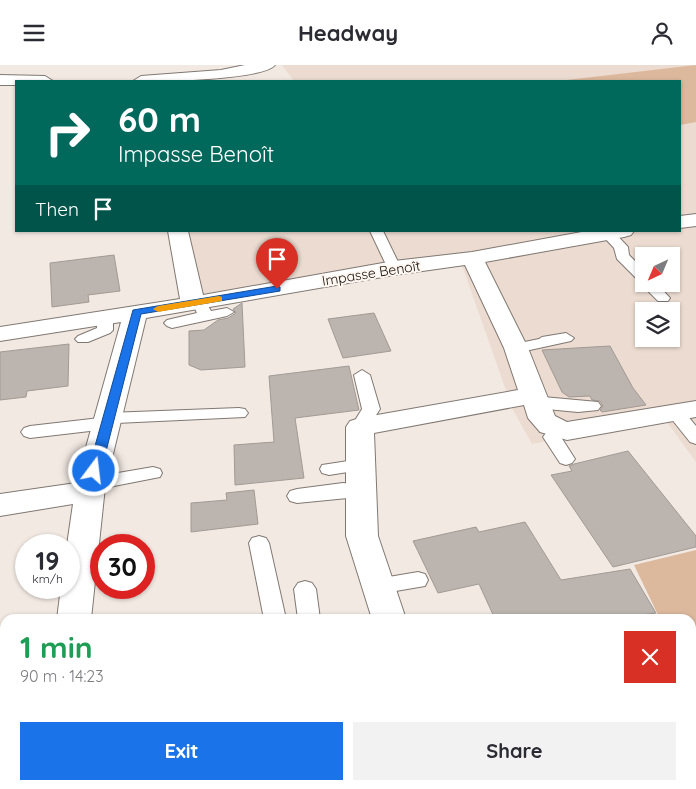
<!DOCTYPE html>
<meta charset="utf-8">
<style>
body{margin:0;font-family:Quicksand,sans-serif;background:#f2f2f3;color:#2b2b33;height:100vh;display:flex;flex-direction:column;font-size:19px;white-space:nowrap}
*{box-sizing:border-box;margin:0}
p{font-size:16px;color:#7c7c81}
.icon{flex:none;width:28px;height:28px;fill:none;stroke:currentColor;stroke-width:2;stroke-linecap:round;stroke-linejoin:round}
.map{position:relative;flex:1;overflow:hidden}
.side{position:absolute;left:0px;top:549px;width:696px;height:176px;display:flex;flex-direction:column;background:#fff;border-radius:15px 15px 0 0;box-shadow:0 1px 4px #0004}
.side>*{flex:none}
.banner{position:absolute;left:15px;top:15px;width:666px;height:152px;border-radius:0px;box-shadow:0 1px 4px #0004;background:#00695c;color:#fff;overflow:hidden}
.needle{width:32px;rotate:224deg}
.buttons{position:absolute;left:635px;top:182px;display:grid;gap:10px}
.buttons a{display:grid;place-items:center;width:45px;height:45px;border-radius:0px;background:#fff;box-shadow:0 1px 4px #0004;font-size:25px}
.speed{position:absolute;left:15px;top:469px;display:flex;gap:10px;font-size:25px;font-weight:700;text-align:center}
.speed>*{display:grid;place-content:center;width:65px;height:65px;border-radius:50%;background:#fff;box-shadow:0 1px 4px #0004;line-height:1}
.speed small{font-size:12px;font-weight:400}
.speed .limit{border:8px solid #d22;background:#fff;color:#111}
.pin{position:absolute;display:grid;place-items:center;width:42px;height:42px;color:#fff;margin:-51px -21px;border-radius:50% 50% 50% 0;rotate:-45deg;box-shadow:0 0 5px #0007}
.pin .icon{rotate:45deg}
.me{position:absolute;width:55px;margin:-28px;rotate:15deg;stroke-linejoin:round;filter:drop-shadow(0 0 4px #0008)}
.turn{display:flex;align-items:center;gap:18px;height:105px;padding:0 20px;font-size:22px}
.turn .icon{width:65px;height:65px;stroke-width:2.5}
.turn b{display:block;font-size:35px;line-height:42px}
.then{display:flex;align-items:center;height:48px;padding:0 20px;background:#0003;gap:10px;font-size:19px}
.round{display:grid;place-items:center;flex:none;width:52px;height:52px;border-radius:0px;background:#f2f2f3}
.overview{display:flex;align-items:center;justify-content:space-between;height:85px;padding:0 20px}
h1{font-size:30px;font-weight:800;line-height:38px;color:#1e9e55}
.button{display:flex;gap:10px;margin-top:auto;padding:10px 20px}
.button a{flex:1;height:58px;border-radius:0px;background:#1a73e8;color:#fff;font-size:20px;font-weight:800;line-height:58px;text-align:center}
.button a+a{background:#f2f2f3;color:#2b2b33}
header{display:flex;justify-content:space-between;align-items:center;height:65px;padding:0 20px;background:#fff;font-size:22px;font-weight:800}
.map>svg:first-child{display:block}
</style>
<header><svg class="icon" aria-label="menu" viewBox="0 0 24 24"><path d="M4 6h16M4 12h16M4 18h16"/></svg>Headway<svg class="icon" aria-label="person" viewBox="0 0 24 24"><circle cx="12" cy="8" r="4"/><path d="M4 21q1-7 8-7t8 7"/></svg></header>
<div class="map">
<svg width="696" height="724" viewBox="0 0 696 724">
<rect width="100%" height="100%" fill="#f2e9e2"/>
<!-- built -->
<path fill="#ebdbd0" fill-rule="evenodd" d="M 282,0 L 696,0 L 696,397 L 664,353 L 532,379 L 513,345 L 458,189 L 183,232 L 170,166 L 680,166 L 680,16 L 294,16 ZM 644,191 L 671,191 L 671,219 L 644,219 ZM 644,246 L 671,246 L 671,274 L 644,274 Z"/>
<!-- green -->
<g fill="#dcb99d">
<polygon points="696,0 696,57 680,60 680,16 558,16"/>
<polygon points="696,485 696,627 691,617 691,554 660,554 634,500"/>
<polygon points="5,697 5,720 59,720 60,724 0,724 0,698"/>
</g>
<!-- building -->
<g fill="#bcb4ae" stroke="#a29a94">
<polygon points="114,190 120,226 88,230 89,237 52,242 50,198"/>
<polygon points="242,238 245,302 201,305 189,300 189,266 204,265 218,255 228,253 236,248 233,244"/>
<polygon points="374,248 391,286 343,293 328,254"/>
<polygon points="69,279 68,321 27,326 26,332 0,335 0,287"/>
<polygon points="610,281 633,323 646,340 602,347 600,345 603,341 600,336 592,335 590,331 569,332 562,327 542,285"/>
<polygon points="349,301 359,345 295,353 304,413 235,420 234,380 274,377 269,311"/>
<polygon points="628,386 696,471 696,482 613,502 551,410 572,406 569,401 574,399"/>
<polygon points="254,425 258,459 191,467 191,438 227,435 226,428"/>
<polygon points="525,457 561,515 630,504 656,548 613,554 495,554 479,519 438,528 413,476 476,462 479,467"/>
</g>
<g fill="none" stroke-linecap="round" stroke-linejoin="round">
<defs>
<g id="service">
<polygon points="370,166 383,166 401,203 399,206 389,206"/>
<polygon points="603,166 613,166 628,182 629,190 644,205 644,219 657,219 670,233 668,236 658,236 644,222 643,217 639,216 617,194 614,183 601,169"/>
<polygon points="199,233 204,234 211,246 227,243 234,247 227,251 172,263 167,261 164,258 167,255 197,248 192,237"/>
<polygon points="105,247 113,252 113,265 110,268 88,277 78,277 75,274 78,271 97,263 97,252"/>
<polygon points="566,268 574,273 571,276 516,288 508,283 510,280 539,274 542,272"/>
<polygon points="362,305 370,310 380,344 366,366 354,366 351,362 362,344 354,310"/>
<polygon points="543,332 598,337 601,341 598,345 578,347 536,343 530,342 528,338 530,334"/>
<polygon points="675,342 681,343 696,361 696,379 690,377 666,347 669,343"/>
<polygon points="239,343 245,344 248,348 245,352 116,358 113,362 107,364 30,373 24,371 21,367 24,363 30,361 100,353 102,349 108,348"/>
<polygon points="557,359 563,361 566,365 561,372 575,394 572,398 566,400 560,398 543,372 551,361"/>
<polygon points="361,394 367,396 370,400 367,404 329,410 322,408 320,404 322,400"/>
<polygon points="153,402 160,404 162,408 160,412 114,421 90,429 83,427 81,422 83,417 112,409"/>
<polygon points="343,418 368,421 370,426 368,431 297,438 290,436 287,431 290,426 297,424"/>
<polygon points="259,471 266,473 269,478 286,554 264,554 249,478 252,473"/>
<polygon points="418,507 425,509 428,515 425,521 378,529 371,527 367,521 371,515"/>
<polygon points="305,516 312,518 316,524 320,554 298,554 294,524 298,518"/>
<polygon points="126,720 152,720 153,722 152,724 128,724"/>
</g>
<g id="minor">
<path d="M 245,0 L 275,0 C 264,15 155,17 133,16 L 141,11 L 221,5 Z"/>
<polygon points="0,10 45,11 53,16 16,16 16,20 0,20"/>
<polygon points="696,149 696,161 680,163 680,151"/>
<polygon points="168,166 188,166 203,230 394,196 472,187 587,166 634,166 631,170 624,172 485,197 528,283 555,351 567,357 696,336 696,352 567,375 540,367 528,353 524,340 374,368 378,471 406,554 372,554 346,471 346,362 350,356 360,353 518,325 504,283 465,200 394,210 146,253 105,422 91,554 57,554 61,522 69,522 67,480 73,439 0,451 0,429 76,418 121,257 0,276 0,262 180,234"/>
<polygon points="5,650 5,684 0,685 0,651"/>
<polygon points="448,720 488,720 490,724 450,724"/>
</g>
</defs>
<!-- service casing -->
<use href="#service" stroke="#807872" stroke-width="2"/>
<!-- minor casing -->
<use href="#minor" stroke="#807872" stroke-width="2"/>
<!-- service -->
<use href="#service" fill="#fff" fill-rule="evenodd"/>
<!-- minor -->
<use href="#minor" fill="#fff" fill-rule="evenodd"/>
</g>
<!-- route -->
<polygon fill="#1a73e8" stroke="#114b97" points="277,221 280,222 280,226 141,249 101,406 99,409 90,409 88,406 133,245"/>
<!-- slow -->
<polygon fill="#f59e0b" points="219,231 222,232 222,236 158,247 153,244 158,241"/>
<g text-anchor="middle" stroke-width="4" stroke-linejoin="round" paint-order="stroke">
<!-- street labels -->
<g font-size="14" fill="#12100d" stroke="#fff6f0">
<text transform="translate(371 208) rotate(-9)" y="5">Impasse Benoît</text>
</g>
</g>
</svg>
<div class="buttons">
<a><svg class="needle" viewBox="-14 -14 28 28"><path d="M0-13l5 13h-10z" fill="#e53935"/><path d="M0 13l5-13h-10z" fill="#7c7c81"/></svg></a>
<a><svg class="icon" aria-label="layers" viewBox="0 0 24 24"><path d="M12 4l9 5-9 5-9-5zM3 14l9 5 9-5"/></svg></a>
</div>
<div class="speed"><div>19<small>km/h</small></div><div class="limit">30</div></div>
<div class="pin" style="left:277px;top:224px;background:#d93025"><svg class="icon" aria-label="arrive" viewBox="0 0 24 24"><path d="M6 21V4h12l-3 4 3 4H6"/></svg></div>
<svg class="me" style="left:94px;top:406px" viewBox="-20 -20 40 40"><circle r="17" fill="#1a73e8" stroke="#fff" stroke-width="3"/><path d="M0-11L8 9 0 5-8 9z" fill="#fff"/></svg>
<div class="banner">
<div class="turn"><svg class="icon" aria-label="right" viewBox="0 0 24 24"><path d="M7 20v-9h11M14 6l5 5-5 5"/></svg><div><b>60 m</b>Impasse Benoît</div></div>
<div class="then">Then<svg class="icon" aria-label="arrive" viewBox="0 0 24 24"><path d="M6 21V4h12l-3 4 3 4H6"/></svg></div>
</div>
<section class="side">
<div class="overview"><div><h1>1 min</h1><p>90 m · 14:23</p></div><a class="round" style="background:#d93025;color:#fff"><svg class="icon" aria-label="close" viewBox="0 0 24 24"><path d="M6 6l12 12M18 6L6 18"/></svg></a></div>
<div class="button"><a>Exit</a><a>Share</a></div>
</section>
</div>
